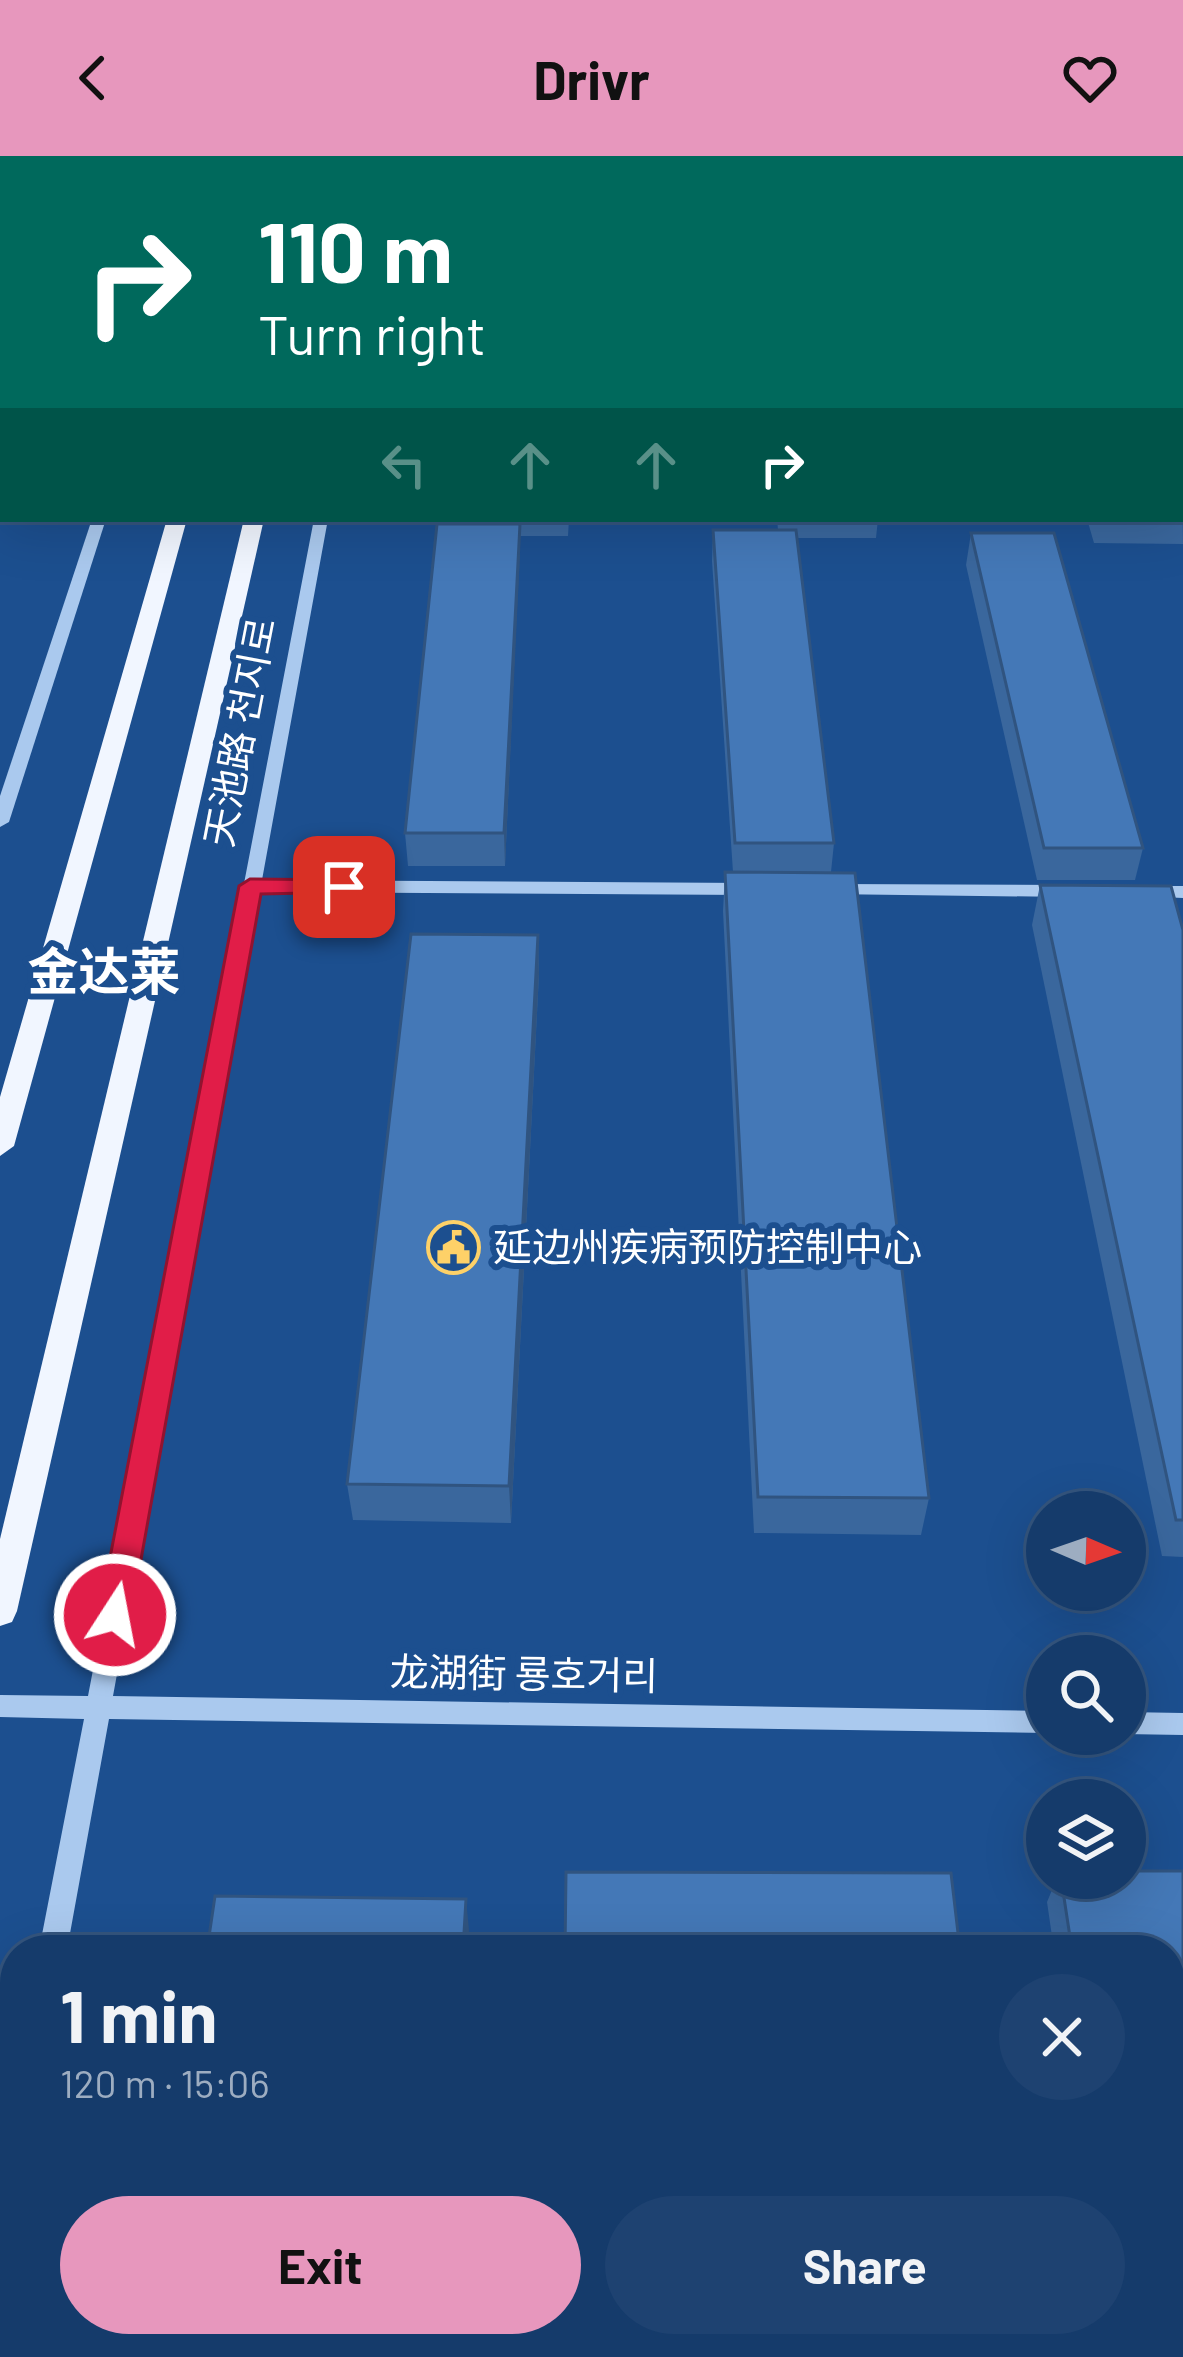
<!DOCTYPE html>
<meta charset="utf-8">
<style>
body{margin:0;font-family:Barlow,"Noto Sans SC","Noto Sans KR",sans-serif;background:#1e4271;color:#f1f3f6;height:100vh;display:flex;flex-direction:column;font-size:45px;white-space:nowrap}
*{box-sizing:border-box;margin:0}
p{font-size:39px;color:#9dadc1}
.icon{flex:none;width:66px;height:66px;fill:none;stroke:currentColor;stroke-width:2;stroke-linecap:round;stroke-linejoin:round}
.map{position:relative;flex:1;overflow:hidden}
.panel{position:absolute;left:0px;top:1779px;width:1185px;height:423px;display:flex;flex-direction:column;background:#153b6b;border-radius:48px 48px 0 0;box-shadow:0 12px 48px #0002,0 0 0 3px #34557e}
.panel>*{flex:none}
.top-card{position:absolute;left:0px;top:0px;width:1185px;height:366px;box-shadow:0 12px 48px #0002,0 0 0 3px #34557e;background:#00695c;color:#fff;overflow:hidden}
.needle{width:78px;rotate:92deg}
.tools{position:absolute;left:1026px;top:1335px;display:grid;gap:24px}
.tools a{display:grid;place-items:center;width:120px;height:120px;border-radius:50%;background:#153b6b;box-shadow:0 12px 48px #0002,0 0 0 3px #34557e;font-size:60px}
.pin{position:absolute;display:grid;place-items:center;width:102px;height:102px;color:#fff;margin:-51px;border-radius:24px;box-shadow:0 6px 18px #0006}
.me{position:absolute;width:132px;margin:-66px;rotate:11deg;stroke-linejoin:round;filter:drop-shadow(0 0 9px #0008)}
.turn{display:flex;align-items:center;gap:42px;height:252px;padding:0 60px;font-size:54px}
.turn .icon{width:156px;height:156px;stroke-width:2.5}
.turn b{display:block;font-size:84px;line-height:102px}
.lanes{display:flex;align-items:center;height:114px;padding:0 60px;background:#0003;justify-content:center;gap:60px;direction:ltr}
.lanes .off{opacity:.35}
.round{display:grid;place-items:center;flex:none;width:126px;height:126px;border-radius:63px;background:#1e4271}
.summary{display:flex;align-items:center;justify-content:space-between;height:204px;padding:0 60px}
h1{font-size:72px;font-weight:700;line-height:90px}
.cta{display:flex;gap:24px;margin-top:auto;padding:24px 60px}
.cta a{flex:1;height:138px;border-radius:72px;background:#e797bd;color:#111;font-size:48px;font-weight:700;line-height:138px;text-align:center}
.cta a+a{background:#1e4271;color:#f1f3f6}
header{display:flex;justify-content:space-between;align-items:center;height:156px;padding:0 60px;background:#e797bd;color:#111;font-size:54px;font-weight:700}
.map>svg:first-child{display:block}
</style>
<header><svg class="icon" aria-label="back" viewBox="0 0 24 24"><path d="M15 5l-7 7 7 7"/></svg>Drivr<svg class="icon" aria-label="heart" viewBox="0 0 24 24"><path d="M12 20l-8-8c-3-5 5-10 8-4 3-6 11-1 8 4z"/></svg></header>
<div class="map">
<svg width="1183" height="2201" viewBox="0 0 1183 2201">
<rect width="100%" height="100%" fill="#1c4f8f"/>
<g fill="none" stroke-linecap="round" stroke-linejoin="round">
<!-- minor -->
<g fill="#aac9ee" fill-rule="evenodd">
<polygon points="213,0 225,0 224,3 212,3"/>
<rect x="384" y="0" width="12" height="3"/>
<rect x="1182" y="168" width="1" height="8"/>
<polygon points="92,363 106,363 9,666 0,671 0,640"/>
<polygon points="314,363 328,363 262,724 748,727 757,733 748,739 260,736 113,1540 1047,1555 1047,1577 109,1563 67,1794 39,1794 84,1563 0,1561 0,1539 88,1540"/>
<polygon points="833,728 1066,729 1075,735 1066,741 827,738 824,734"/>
<polygon points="1145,730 1183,730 1183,742 1139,740 1136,736"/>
<polygon points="1125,1556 1183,1557 1183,1579 1124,1578"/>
<polygon points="15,1983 15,2079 11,2090 0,2094 0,2000 5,1988"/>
</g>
<!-- major -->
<g fill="#f1f6ff" fill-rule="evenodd">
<polygon points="271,0 287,0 270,3"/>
<polygon points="331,0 347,0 330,3"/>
<polygon points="167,363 187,363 14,990 0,1000 0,941"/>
<polygon points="244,363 264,363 17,1455 12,1466 0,1470 0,1383"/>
</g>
</g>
<!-- wall -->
<g fill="#3a679d">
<rect x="0" y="8" width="3" height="58"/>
<polygon points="3,143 3,211 0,211 3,223 3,258 0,266 0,150"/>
<polygon points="1182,309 1183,388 1094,387 1087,363 1182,363"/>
<polygon points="470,363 569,363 568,380 520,380 505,710 408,710 405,677"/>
<polygon points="777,363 878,363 876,382 797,382 834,687 831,716 929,1342 921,1379 754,1377 723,755 725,716 733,716 712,405 713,374 778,374"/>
<polygon points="971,377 1143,692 1135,724 1037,724 966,409"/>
<polygon points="1040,729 1183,774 1183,1401 1162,1400 1032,769"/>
<polygon points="538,779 539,818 511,1367 353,1364 347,1328"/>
<polygon points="1183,1715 1183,1907 1170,1907 1170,1794 1054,1794 1047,1746 1057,1722 1125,1722"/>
<polygon points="796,2187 1009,2187 1011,2201 797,2201"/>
</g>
<!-- shaded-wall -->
<g fill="#305480">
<polygon points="0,210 3,223 3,258 0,266"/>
<polygon points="520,368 520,399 505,710 504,677"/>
<polygon points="538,779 539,818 511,1367 509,1330"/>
<polygon points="466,1743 469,1774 468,1794 463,1794"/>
<polygon points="443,2187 449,2187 448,2201 442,2201"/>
</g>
<!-- building -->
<g fill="#4478b7" stroke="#305480" stroke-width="3">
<rect x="746" y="0" width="72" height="3"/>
<polygon points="959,0 1030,0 1032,3 960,3"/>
<polygon points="1162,0 1183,0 1183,44 1182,3 1163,3"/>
<rect x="0" y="8" width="3" height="30"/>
<polygon points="3,143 3,181 0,181 0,150"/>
<polygon points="1182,309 1183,312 1183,356 1182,356"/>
<polygon points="437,368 520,368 504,677 405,677"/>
<polygon points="713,374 796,374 834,687 735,687"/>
<polygon points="971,377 1054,377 1143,692 1044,692"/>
<polygon points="725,716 855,717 929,1342 758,1341"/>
<polygon points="1040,729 1171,730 1183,774 1183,1364 1176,1364"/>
<polygon points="411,778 538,779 509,1330 347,1328"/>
<polygon points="1125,1715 1183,1715 1183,1879 1170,1879 1170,1794 1072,1794 1061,1722 1125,1722"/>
<polygon points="566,1716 951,1717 960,1794 565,1794"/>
<polygon points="215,1740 466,1743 463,1794 207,1794"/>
<polygon points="154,2187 443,2187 442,2201 152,2201"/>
<polygon points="804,2187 1009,2187 1011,2201 805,2201"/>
</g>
<!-- route -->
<polygon fill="#e11d48" stroke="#92132f" stroke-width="3" points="344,724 355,731 352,736 261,738 131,1459 126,1468 104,1468 99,1459 239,730 250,723"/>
<!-- icons -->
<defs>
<symbol id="civic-ring" viewBox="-11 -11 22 22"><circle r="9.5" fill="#1c4f8f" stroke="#fed168" stroke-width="1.5"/><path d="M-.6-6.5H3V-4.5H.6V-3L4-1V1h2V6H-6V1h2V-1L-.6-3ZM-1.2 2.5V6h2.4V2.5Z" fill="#fed168"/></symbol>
</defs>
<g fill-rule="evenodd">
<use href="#civic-ring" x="424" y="1062" width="59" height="59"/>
</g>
<g text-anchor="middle" stroke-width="12" stroke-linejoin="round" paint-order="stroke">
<!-- street labels -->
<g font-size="39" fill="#fff" stroke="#1c4f8f">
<text transform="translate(240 576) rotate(-79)" y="14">天池路 천지로</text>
<text transform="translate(524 1518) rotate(1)" y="14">龙湖街 룡호거리</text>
</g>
<!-- poi labels -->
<g font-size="39" fill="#fff" stroke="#1c4f8f" text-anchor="start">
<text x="493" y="1105">延边州疾病预防控制中心</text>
</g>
<!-- district labels -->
<g font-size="51" font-weight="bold" fill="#fff" stroke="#1c4f8f">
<text x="104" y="834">金达莱</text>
</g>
</g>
</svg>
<div class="tools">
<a><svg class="needle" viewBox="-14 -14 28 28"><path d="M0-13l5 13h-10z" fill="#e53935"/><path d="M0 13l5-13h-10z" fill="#9dadc1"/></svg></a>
<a><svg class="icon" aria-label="search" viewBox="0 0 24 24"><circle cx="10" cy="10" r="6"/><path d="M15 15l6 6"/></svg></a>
<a><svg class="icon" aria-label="layers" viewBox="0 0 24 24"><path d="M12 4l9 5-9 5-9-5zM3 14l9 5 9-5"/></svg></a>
</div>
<div class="pin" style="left:344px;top:731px;background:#d93025"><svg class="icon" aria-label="arrive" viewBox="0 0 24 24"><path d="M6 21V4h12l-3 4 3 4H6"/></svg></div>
<svg class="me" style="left:115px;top:1459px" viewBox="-20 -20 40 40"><circle r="17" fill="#e11d48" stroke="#fff" stroke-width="3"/><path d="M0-11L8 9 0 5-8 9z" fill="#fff"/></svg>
<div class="top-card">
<div class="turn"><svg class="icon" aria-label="right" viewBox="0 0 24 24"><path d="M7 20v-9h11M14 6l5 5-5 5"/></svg><div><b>110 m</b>Turn right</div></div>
<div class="lanes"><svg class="icon off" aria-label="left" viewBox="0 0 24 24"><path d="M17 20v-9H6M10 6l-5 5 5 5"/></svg><svg class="icon off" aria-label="ahead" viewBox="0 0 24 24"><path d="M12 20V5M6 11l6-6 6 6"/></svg><svg class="icon off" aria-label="ahead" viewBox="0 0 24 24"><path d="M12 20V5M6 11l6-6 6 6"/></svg><svg class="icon" aria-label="right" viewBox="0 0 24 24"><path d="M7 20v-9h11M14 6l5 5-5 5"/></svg></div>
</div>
<section class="panel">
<div class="summary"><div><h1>1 min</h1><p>120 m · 15:06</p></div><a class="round"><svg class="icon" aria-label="close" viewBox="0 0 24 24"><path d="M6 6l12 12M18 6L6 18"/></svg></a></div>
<div class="cta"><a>Exit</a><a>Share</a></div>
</section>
</div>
